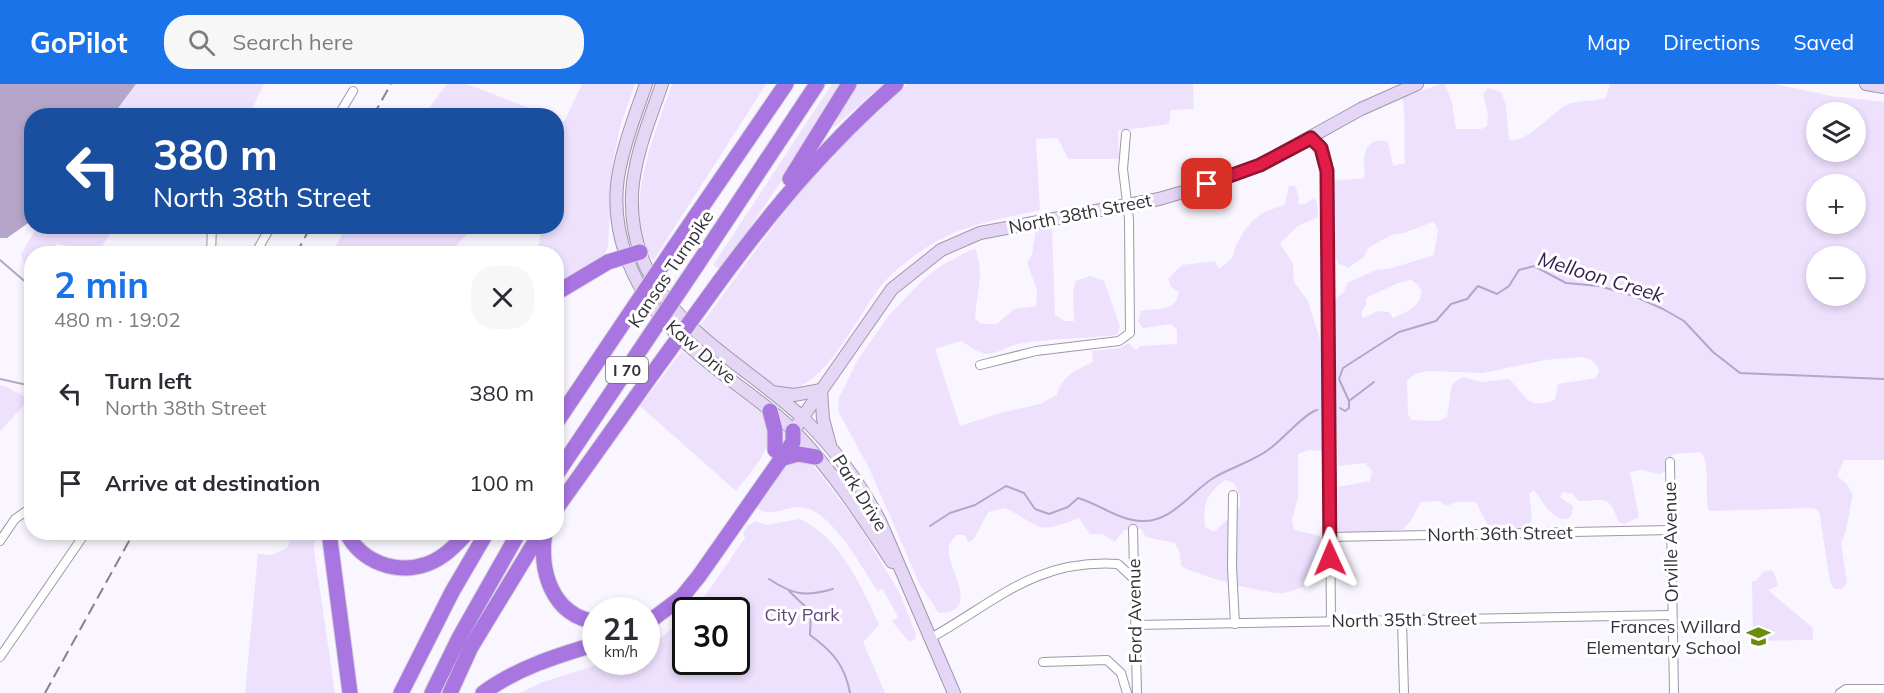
<!DOCTYPE html>
<meta charset="utf-8">
<style>
body{margin:0;font-family:Mulish,sans-serif;background:#f7f7f7;color:#2b2b33;height:100vh;display:flex;flex-direction:column;font-size:22px;white-space:nowrap}
*{box-sizing:border-box;margin:0}
p{font-size:20px;color:#7c7c81}
.icon{flex:none;width:33px;height:33px;fill:none;stroke:currentColor;stroke-width:2;stroke-linecap:round;stroke-linejoin:round}
.map{position:relative;flex:1;overflow:hidden}
.sheet{position:absolute;left:24px;top:162px;width:540px;height:294px;display:flex;flex-direction:column;background:#fff;border-radius:24px;box-shadow:0 3px 9px #0003}
.sheet>*{flex:none}
.top-card{position:absolute;left:24px;top:24px;width:540px;height:126px;border-radius:24px;box-shadow:0 3px 9px #0003;background:#1a4fa0;color:#fff;overflow:hidden}
.buttons{position:absolute;left:1806px;top:18px;display:grid;gap:12px}
.buttons a{display:grid;place-items:center;width:60px;height:60px;border-radius:50%;background:#fff;box-shadow:0 3px 9px #0003;font-size:30px}
.speed{position:absolute;left:582px;top:513px;display:flex;gap:12px;font-size:30px;font-weight:700;text-align:center}
.speed>*{display:grid;place-content:center;width:78px;height:78px;border-radius:50%;background:#fff;box-shadow:0 3px 9px #0003;line-height:1}
.speed small{font-size:15px;font-weight:400}
.speed .limit{border:3px solid #111;border-radius:9px;background:#fff;color:#111}
.pin{position:absolute;display:grid;place-items:center;width:51px;height:51px;color:#fff;margin:-26px;border-radius:12px;box-shadow:0 3px 9px #0006}
.me{position:absolute;width:66px;margin:-33px;rotate:359deg;stroke-linejoin:round;filter:drop-shadow(0 0 4px #0008)}
.turn{display:flex;align-items:center;gap:21px;height:126px;padding:0 30px;font-size:27px}
.turn .icon{width:78px;height:78px;stroke-width:2.5}
.turn b{display:block;font-size:42px;line-height:51px}
.round{display:grid;place-items:center;flex:none;width:63px;height:63px;border-radius:24px;background:#f7f7f7}
.overview{display:flex;align-items:center;justify-content:space-between;height:102px;padding:0 30px}
h1{font-size:36px;font-weight:700;line-height:45px;color:#1a73e8}
ul{padding:0;list-style:none}
li{display:flex;align-items:center;gap:18px;height:90px;padding:0 30px}
li div{flex:1}
li b{display:block;font-size:22px}
li em{font-style:normal}
header{display:flex;align-items:center;gap:36px;box-sizing:border-box;height:84px;padding:0 30px;background:#1a73e8;color:#fff}
header strong{font-size:28px}
nav{display:flex;gap:33px;margin-inline-start:auto;font-size:21px}
.search{width:420px;height:54px;background:#f7f7f7;display:flex;align-items:center;gap:15px;box-sizing:border-box;padding:0 21px;border-radius:24px;color:#7c7c81;font-size:22px}
.map>svg:first-child{display:block}
</style>
<header>
<strong>GoPilot</strong>
<div class="search"><svg class="icon" aria-label="search" viewBox="0 0 24 24"><circle cx="10" cy="10" r="6"/><path d="M15 15l6 6"/></svg>Search here</div>
<nav><a>Map</a><a>Directions</a><a>Saved</a></nav>
</header>
<div class="map">
<svg width="1884" height="609" viewBox="0 0 1884 609">
<rect width="100%" height="100%" fill="#faf6ff"/>
<!-- green -->
<g fill="#ede1fe" fill-rule="evenodd">
<polygon points="136,0 264,0 249,31 113,32"/>
<polygon points="447,0 467,0 548,31 424,31"/>
<polygon points="582,0 635,0 620,43 612,83 608,161 604,173 557,201 556,170 537,170 542,143 556,142 557,35 564,38"/>
<path d="M 672,0 L 766,0 L 653,177 C 620,126 655,51 672,0 Z"/>
<polygon points="832,0 841,0 799,72 720,186 713,181"/>
<polygon points="856,0 883,0 832,45"/>
<path d="M 908,0 L 1193,0 L 1194,25 L 1171,26 L 1169,40 L 1118,47 L 1119,75 L 1068,75 L 1058,54 L 1036,55 L 1040,126 C 990,137 951,143 910,175 C 900,183 888,193 880,203 C 859,229 826,301 792,304 C 765,307 721,259 700,242 L 806,98 L 839,64 Z"/>
<path d="M 1440,0 L 1445,0 L 1452,18 L 1456,45 L 1481,45 L 1487,42 L 1488,31 L 1483,10 L 1488,4 L 1501,8 L 1506,21 L 1509,56 C 1528,59 1549,30 1568,20 C 1576,17 1595,17 1606,14 L 1610,0 L 1774,0 L 1831,12 L 1884,18 L 1884,376 L 1844,376 L 1837,392 L 1847,400 L 1853,411 C 1848,427 1849,445 1841,459 L 1847,499 L 1842,505 L 1834,505 L 1830,497 L 1819,427 L 1813,424 L 1709,427 C 1703,408 1712,385 1701,368 L 1674,370 L 1668,375 L 1666,387 L 1660,390 L 1642,386 L 1630,388 L 1639,433 L 1624,440 L 1619,438 C 1608,411 1608,416 1579,417 L 1573,410 L 1563,408 L 1560,413 L 1573,422 L 1572,430 L 1568,435 C 1550,436 1544,418 1534,406 L 1529,410 L 1532,431 L 1530,442 L 1520,446 L 1488,441 L 1476,418 L 1455,418 L 1447,422 L 1438,417 L 1421,418 L 1410,438 L 1402,446 L 1345,449 L 1338,446 L 1338,403 L 1370,397 L 1372,387 L 1365,379 L 1338,382 L 1332,217 L 1344,208 L 1347,199 L 1376,186 L 1392,184 L 1434,171 L 1438,146 L 1434,138 L 1430,139 L 1404,149 L 1391,151 L 1368,164 L 1364,173 L 1348,184 L 1338,179 L 1333,165 L 1332,97 L 1365,94 C 1363,75 1362,51 1388,58 L 1393,82 L 1405,79 C 1403,57 1407,36 1402,14 ZM 1816,28 L 1856,28 L 1856,68 L 1816,68 ZM 1816,100 L 1856,100 L 1856,140 L 1816,140 ZM 1816,172 L 1856,172 L 1856,212 L 1816,212 ZM 1411,196 L 1418,201 L 1422,208 C 1418,225 1407,227 1393,234 L 1389,228 L 1378,227 L 1363,234 L 1361,229 L 1366,221 L 1366,214 L 1398,199 ZM 1580,273 C 1590,274 1596,277 1599,287 L 1596,294 L 1558,300 L 1555,316 C 1526,326 1527,312 1509,295 L 1482,298 L 1462,293 L 1452,300 L 1447,333 L 1438,337 L 1412,336 L 1408,330 L 1407,296 L 1415,290 L 1428,287 L 1483,289 L 1545,276 Z"/>
<path d="M 1289,102 L 1295,102 L 1299,113 L 1298,120 L 1305,120 L 1313,114 L 1317,118 L 1318,133 L 1298,142 L 1280,159 L 1293,180 L 1294,198 L 1308,217 L 1322,262 L 1323,367 L 1308,366 L 1298,370 L 1298,413 L 1292,437 L 1294,445 C 1304,450 1315,448 1324,455 L 1324,495 C 1311,500 1297,506 1284,509 C 1267,511 1196,491 1181,482 L 1180,469 L 1175,459 L 1146,453 L 1141,445 L 1124,446 L 1115,458 L 1102,450 L 1090,450 L 1079,434 C 1034,452 1043,442 1005,424 L 988,428 L 974,455 L 968,458 L 965,451 L 956,451 C 954,455 949,459 949,463 C 945,483 984,528 939,529 L 920,501 L 869,384 L 838,327 L 839,314 L 857,277 L 889,231 L 924,195 L 942,181 L 975,164 C 985,193 977,205 975,234 L 981,240 L 997,240 L 1014,225 L 1036,222 L 1037,206 L 1027,179 L 1032,170 L 1036,146 L 1052,143 L 1055,231 L 1065,237 L 1074,237 L 1073,207 L 1076,197 L 1090,192 L 1104,197 L 1120,242 L 1117,251 C 1084,255 1050,254 1018,260 C 1007,262 998,270 986,270 C 978,269 968,261 961,257 L 935,265 L 960,342 L 1000,329 L 1040,320 L 1057,311 C 1062,291 1076,286 1093,278 L 1092,267 L 1120,264 L 1129,259 L 1136,266 L 1141,262 L 1177,260 L 1177,246 L 1171,240 L 1143,244 L 1138,237 L 1141,227 C 1157,224 1176,228 1179,208 L 1171,203 L 1168,195 L 1182,181 L 1215,177 L 1219,185 L 1233,173 C 1234,159 1253,131 1267,127 C 1274,124 1278,124 1285,120 ZM 1225,396 L 1234,399 L 1240,412 L 1240,423 L 1214,448 L 1205,443 C 1202,420 1207,410 1225,396 Z"/>
<polygon points="347,142 473,142 473,143 450,169 332,169"/>
<polygon points="37,143 37,142 114,143 99,167 56,160 49,169 32,170 31,188 26,187 21,170"/>
<path d="M 682,267 L 763,330 C 778,364 756,380 736,407 L 640,322 Z"/>
<polygon points="2,301 30,315 0,347 0,302"/>
<path d="M 810,377 L 859,441 L 899,508 L 916,550 L 915,555 L 909,558 L 892,537 L 898,533 L 882,504 L 878,508 C 863,485 833,430 806,424 C 787,419 770,438 754,421 L 784,378 Z"/>
<path d="M 799,435 C 837,449 864,506 879,541 L 863,558 L 885,609 L 520,609 L 543,598 L 606,578 L 646,578 L 647,563 L 655,559 L 685,533 L 686,578 L 736,578 L 736,526 L 692,526 L 704,513 L 745,454 L 743,449 L 747,442 L 756,437 L 766,441 Z"/>
<polygon points="292,449 316,449 314,466 335,609 245,609 258,470 271,471 287,464"/>
<polygon points="1770,486 1774,488 1778,502 1768,506 1813,544 1813,556 1753,557 1752,497 1756,497 1763,488"/>
</g>
<!-- water -->
<polygon fill="#b4a5c9" points="0,0 136,0 113,31 32,32 31,137 7,154 0,154"/>
<g fill="none" stroke-linecap="round" stroke-linejoin="round">
<!-- stream -->
<g stroke="#b4a5c9" stroke-width="2">
<polyline points="57,170 69,170"/>
<polyline points="0,176 29,201 32,199"/>
<polyline points="0,295 32,302"/>
<polyline points="1349,317 1374,298"/>
<polyline points="1340,324 1345,327 1349,324 1349,317 1339,295 1343,284 1399,248 1436,237 1451,220 1467,215 1478,202 1497,210 1509,202 1519,186 1534,182 1566,199 1599,202 1634,212 1663,225 1684,237 1713,268 1740,289 1884,295"/>
<path d="M 930,442 L 950,429 L 975,421 L 1006,402 L 1024,409 L 1035,425 L 1049,430 L 1068,423 L 1078,414 C 1099,420 1120,437 1142,437 C 1173,438 1191,407 1215,393 C 1234,382 1255,377 1272,363 C 1284,354 1305,329 1317,326"/>
<path d="M 769,495 C 793,511 805,513 833,505"/>
<path d="M 789,507 L 811,528 L 810,551 C 832,567 845,581 850,609"/>
</g>
<defs>
<g id="street">
<polyline points="338,32 353,7"/>
<polyline points="1311,54 1321,64 1327,87 1331,537"/>
<polyline points="211,170 212,142"/>
<polyline points="255,170 271,142"/>
<polyline points="980,281 1036,267 1119,257 1130,249 1129,135 1123,85 1126,50"/>
<polyline points="1670,378 1674,609"/>
<polyline points="1233,411 1232,483 1235,540"/>
<polyline points="1133,445 1137,609"/>
<polyline points="1330,453 1671,446"/>
<polyline points="0,457 15,435 32,423"/>
<polyline points="1402,536 1404,609"/>
<polyline points="1136,541 1672,531"/>
<path d="M 929,555 C 997,517 1035,475 1118,480 L 1135,496"/>
<polyline points="0,573 86,448"/>
<polyline points="1043,578 1107,576 1121,589 1127,609"/>
<polyline points="1840,609 1846,605 1884,605"/>
</g>
<g id="secondary">
<path d="M 646,0 C 637,26 627,51 621,78 C 604,148 636,215 688,261 C 721,292 761,315 794,347 C 832,386 862,432 892,478"/>
<path d="M 662,0 C 650,35 634,72 632,110 C 627,226 732,268 804,335 C 835,365 860,399 880,437 L 954,609"/>
<polyline points="1866,0 1884,3"/>
<polyline points="821,306 823,335 830,361"/>
<polyline points="772,308 794,311 821,306"/>
<polyline points="793,347 892,205 941,166 980,149 1159,115 1207,101 1260,81 1361,25 1417,0"/>
</g>
<g id="highway">
<polyline points="790,95 849,0"/>
<polyline points="673,165 786,0"/>
<polyline points="697,181 817,0"/>
<path d="M 719,198 C 772,126 828,59 896,0"/>
<polyline points="556,209 608,178 640,168"/>
<polyline points="770,327 775,346 775,366"/>
<polyline points="780,375 798,370 816,373"/>
<polyline points="556,425 653,289"/>
<polyline points="329,448 350,609"/>
<path d="M 346,448 C 361,478 396,491 427,480 C 444,474 456,461 468,448"/>
<path d="M 545,448 C 539,486 551,531 596,538"/>
<polyline points="646,540 682,513 699,492 793,358 793,347"/>
<polyline points="401,609 452,508 487,448"/>
<polyline points="432,609 459,554 519,448"/>
<polyline points="450,609 471,563 541,448"/>
<path d="M 483,609 C 517,584 556,572 596,560"/>
</g>
</defs>
<!-- street casing -->
<use href="#street" stroke="#9f97ab" stroke-width="10"/>
<!-- secondary casing -->
<use href="#secondary" stroke="#9f97ab" stroke-width="14"/>
<!-- highway casing -->
<use href="#highway" stroke="#d6d6d7" stroke-width="17"/>
<!-- street -->
<use href="#street" stroke="#fff" stroke-width="8"/>
<!-- secondary -->
<use href="#secondary" stroke="#e5d6f6" stroke-width="12"/>
<!-- highway -->
<use href="#highway" stroke="#a875e1" stroke-width="15"/>
<!-- rail -->
<g stroke="#86838b" stroke-width="2" stroke-dasharray="12 6" stroke-linecap="butt">
<polyline points="373,32 391,0"/>
<polyline points="296,170 311,142"/>
<polyline points="45,609 134,448"/>
</g>
<defs>
<g id="highway-bridge">
<polyline points="653,289 719,198"/>
<polyline points="556,339 673,165"/>
<polyline points="556,391 697,181"/>
</g>
</defs>
<!-- highway-bridge casing -->
<use href="#highway-bridge" stroke="#d6d6d7" stroke-width="17" stroke-linecap="butt"/>
<!-- highway-bridge -->
<use href="#highway-bridge" stroke="#a875e1" stroke-width="15"/>
</g>
<g fill="none" stroke-linecap="round" stroke-linejoin="round">
<defs>
<polyline id="route" points="1207,100 1260,81 1311,54 1321,64 1327,87 1330,474"/>
</defs>
<!-- route casing -->
<use href="#route" stroke="#92132f" stroke-width="15"/>
<!-- route -->
<use href="#route" stroke="#e11d48" stroke-width="10"/>
</g>
<!-- icons -->
<defs>
<symbol id="school-bare" viewBox="-9 -9 18 18"><path d="M0-5L7-2L0 1L-7-2ZM-4 1L0 2.5L4 1V4Q0 6-4 4Z" fill="#6c8b0c" stroke="#fff" stroke-width="2.5" paint-order="stroke"/></symbol>
</defs>
<g fill-rule="evenodd">
<use href="#school-bare" x="1742" y="536" width="33" height="33"/>
</g>
<g text-anchor="middle" stroke-width="6" stroke-linejoin="round" paint-order="stroke">
<!-- shield labels -->
<rect fill="#fff" stroke="#706e74" stroke-width="1.5" x="606" y="273" width="42" height="26" rx="4.5"/>
<g font-size="16" font-weight="bold" fill="#333038">
<text x="627" y="292">I 70</text>
</g>
<!-- street labels -->
<g font-size="18" fill="#333038" stroke="#fff">
<text transform="translate(1080 130) rotate(-11)" y="6">North 38th Street</text>
<text transform="translate(671 185) rotate(-56)" y="6">Kansas Turnpike</text>
<text transform="translate(701 268) rotate(41)" y="6">Kaw Drive</text>
<text transform="translate(860 409) rotate(58)" y="6">Park Drive</text>
<text transform="translate(1500 450) rotate(-1)" y="6">North 36th Street</text>
<text transform="translate(1671 458) rotate(-91)" y="6">Orville Avenue</text>
<text transform="translate(1135 527) rotate(-91)" y="6">Ford Avenue</text>
<text transform="translate(1404 536) rotate(-1)" y="6">North 35th Street</text>
</g>
<!-- park labels -->
<g font-size="18" fill="#5e487a" stroke="#fff">
<text x="802" y="537">City Park</text>
</g>
<!-- poi labels -->
<g font-size="18" fill="#333038" stroke="#fff" text-anchor="end">
<text x="1741" y="549">Frances Willard<tspan x="1741" dy="21">Elementary School</tspan></text>
</g>
<!-- water labels -->
<g font-size="20" font-style="italic" fill="#37204f" stroke="#fff">
<text transform="translate(1601 193) rotate(17)" y="7">Melloon Creek</text>
</g>
</g>
</svg>
<div class="buttons">
<a><svg class="icon" aria-label="layers" viewBox="0 0 24 24"><path d="M12 4l9 5-9 5-9-5zM3 14l9 5 9-5"/></svg></a>
<a>+</a>
<a>−</a>
</div>
<div class="speed"><div>21<small>km/h</small></div><div class="limit">30</div></div>
<div class="pin" style="left:1207px;top:100px;background:#d93025"><svg class="icon" aria-label="arrive" viewBox="0 0 24 24"><path d="M6 21V4h12l-3 4 3 4H6"/></svg></div>
<svg class="me" style="left:1330px;top:474px" viewBox="-20 -20 40 40"><path d="M0-17L14 15 0 8-14 15z" fill="#e11d48" stroke="#fff" stroke-width="4"/></svg>
<div class="top-card">
<div class="turn"><svg class="icon" aria-label="left" viewBox="0 0 24 24"><path d="M17 20v-9H6M10 6l-5 5 5 5"/></svg><div><b>380 m</b>North 38th Street</div></div>
</div>
<section class="sheet">
<div class="overview"><div><h1>2 min</h1><p>480 m · 19:02</p></div><a class="round"><svg class="icon" aria-label="close" viewBox="0 0 24 24"><path d="M6 6l12 12M18 6L6 18"/></svg></a></div>
<ul>
<li><svg class="icon" aria-label="left" viewBox="0 0 24 24"><path d="M17 20v-9H6M10 6l-5 5 5 5"/></svg><div><b>Turn left</b><p>North 38th Street</p></div><em>380 m</em></li>
<li><svg class="icon" aria-label="arrive" viewBox="0 0 24 24"><path d="M6 21V4h12l-3 4 3 4H6"/></svg><div><b>Arrive at destination</b></div><em>100 m</em></li>
</ul>
</section>
</div>
